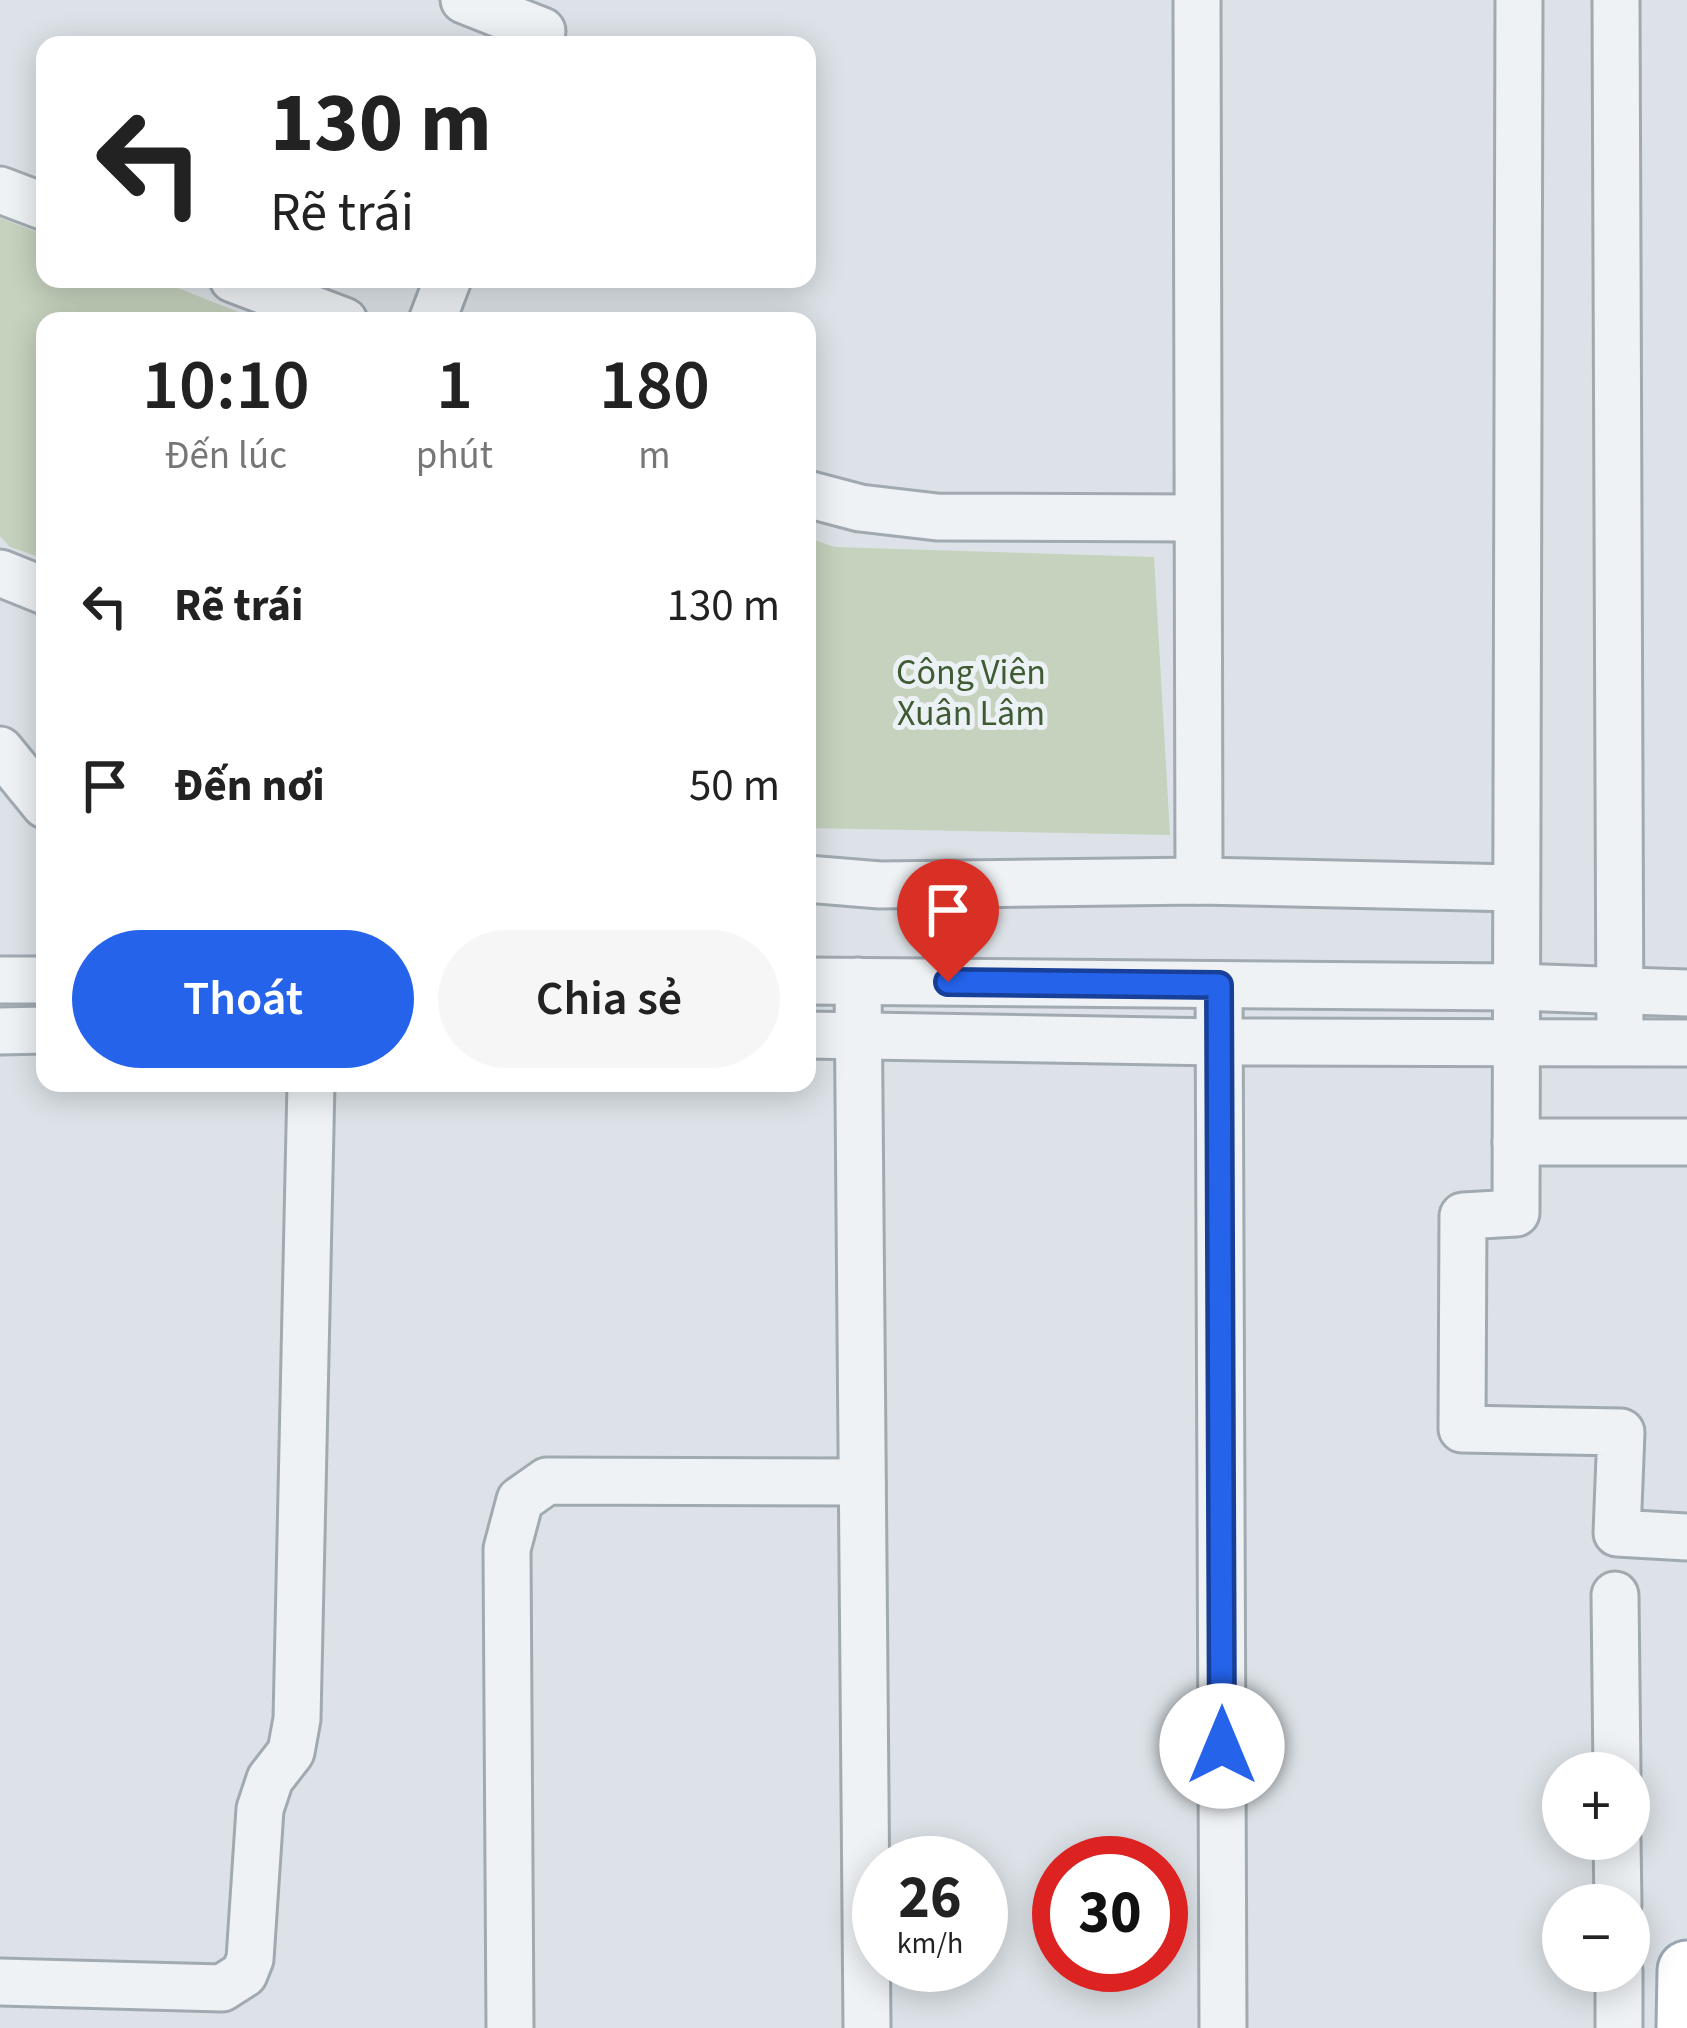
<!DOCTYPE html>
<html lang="vi">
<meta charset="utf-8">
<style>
body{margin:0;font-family:"Source Sans 3",sans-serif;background:#f6f6f6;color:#222;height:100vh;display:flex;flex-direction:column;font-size:45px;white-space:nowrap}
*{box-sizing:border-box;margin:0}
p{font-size:39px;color:#767676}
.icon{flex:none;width:66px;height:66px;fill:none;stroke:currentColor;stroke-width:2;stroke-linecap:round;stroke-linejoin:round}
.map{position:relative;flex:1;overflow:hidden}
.sheet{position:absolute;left:36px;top:312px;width:780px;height:780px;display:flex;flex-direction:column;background:#fff;border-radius:24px;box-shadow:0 6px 30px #0003}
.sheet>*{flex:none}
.guide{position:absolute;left:36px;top:36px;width:780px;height:252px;border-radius:24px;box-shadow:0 6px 30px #0003;background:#fff;color:#222;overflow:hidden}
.buttons{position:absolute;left:1542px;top:1752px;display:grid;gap:24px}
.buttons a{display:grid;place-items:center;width:108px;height:108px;border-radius:50%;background:#fff;box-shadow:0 6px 30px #0003;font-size:60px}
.speed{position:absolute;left:852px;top:1836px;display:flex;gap:24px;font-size:60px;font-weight:700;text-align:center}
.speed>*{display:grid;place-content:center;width:156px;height:156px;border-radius:50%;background:#fff;box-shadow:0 6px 30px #0003;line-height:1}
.speed small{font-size:30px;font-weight:400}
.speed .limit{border:18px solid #d22;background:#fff;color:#111}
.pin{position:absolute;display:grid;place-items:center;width:102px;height:102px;color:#fff;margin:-123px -51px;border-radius:50% 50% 50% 0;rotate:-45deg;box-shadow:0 0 12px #0007}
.pin .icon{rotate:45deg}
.me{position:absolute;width:132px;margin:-66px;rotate:0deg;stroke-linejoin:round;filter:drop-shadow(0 0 9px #0008)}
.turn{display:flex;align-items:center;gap:42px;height:252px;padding:0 36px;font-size:54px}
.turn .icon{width:156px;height:156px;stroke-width:2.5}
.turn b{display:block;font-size:84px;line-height:102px}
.eta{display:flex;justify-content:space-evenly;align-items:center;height:204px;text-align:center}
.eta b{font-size:72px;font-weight:600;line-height:84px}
.action{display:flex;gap:24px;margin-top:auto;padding:24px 36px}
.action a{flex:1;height:138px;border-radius:72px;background:#2563eb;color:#fff;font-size:48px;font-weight:600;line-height:138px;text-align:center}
.action a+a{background:#f6f6f6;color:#222}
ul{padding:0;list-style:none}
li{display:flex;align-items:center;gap:36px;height:180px;padding:0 36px}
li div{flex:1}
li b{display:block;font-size:45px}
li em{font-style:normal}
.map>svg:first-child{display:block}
</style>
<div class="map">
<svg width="1687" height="2028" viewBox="0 0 1687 2028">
<rect width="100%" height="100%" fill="#dce2e7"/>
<!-- green -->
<g fill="#c5d2bd">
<polygon points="0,218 45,235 45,279 155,279 261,321 45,321 45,559 10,547 0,536"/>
<polygon points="807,537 834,547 1154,557 1170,835 807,828"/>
</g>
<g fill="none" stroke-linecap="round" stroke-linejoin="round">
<defs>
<g id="minor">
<polyline points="464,0 542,31"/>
<polyline points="1197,0 1199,881"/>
<polyline points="1519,0 1516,1213 1463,1216 1462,1429 1621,1432 1617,1533 1687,1537"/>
<polyline points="1616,0 1620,1042"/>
<polyline points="0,190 45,207"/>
<polyline points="233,279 344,321"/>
<polyline points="432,321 448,279"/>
<polyline points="807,494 860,508 937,517 1196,518"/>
<polyline points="0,573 45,591"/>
<polyline points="0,750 45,805"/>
<polyline points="807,879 880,885 1199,881 1516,888"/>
<polyline points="0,980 45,980"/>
<polyline points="807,981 1515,987 1687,993"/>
<polyline points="858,981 867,2028"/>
<polyline points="1219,985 1223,2028"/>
<polyline points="0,1031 45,1030"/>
<polyline points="807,1035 1219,1042 1687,1043"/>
<polyline points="1516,1142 1687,1142"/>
<polyline points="1615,1595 1617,1773"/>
<polyline points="1617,1839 1618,1905"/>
<polyline points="1619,1971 1619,2028"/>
<polyline points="0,1982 222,1988 244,1974 250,1959 260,1809 270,1779 291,1752 297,1719 311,1083"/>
<polyline points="510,2028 507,1549 520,1500 547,1481 862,1482"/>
</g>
<polyline id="major" points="1686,2028 1687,1970"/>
</defs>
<!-- minor casing -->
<use href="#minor" stroke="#a1aab1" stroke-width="51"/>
<!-- major casing -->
<use href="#major" stroke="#9ba8b4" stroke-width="63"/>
<!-- minor -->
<use href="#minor" stroke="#eff2f5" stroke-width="45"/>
<!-- major -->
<use href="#major" stroke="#fff" stroke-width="57"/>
</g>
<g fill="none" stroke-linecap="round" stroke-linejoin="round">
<defs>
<polyline id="route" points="948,982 1219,985 1222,1746"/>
</defs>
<!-- route casing -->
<use href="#route" stroke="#184099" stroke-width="30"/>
<!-- route -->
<use href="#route" stroke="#2563eb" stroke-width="21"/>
</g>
<g text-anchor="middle" stroke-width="10" stroke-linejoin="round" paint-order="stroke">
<!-- park labels -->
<g font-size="36" fill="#3f5b32" stroke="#ecf1f5">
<text x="971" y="684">Công Viên<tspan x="971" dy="41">Xuân Lâm</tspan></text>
</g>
</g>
</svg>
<div class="buttons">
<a>+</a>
<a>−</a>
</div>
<div class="speed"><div>26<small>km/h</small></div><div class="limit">30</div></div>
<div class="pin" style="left:948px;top:982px;background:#d93025"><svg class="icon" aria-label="arrive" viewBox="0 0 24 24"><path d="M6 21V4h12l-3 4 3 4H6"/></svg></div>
<svg class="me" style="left:1222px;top:1746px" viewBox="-20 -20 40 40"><circle r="19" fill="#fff"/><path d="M0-13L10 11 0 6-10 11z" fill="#2563eb"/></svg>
<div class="guide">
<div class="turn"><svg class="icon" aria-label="left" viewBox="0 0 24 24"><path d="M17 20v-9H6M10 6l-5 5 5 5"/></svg><div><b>130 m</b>Rẽ trái</div></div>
</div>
<section class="sheet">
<div class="eta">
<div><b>10:10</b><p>Đến lúc</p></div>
<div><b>1</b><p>phút</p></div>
<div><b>180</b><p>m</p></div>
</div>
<ul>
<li><svg class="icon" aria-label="left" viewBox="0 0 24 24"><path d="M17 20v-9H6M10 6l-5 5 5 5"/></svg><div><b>Rẽ trái</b></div><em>130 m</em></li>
<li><svg class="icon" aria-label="arrive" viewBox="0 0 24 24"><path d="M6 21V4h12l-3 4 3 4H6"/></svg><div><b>Đến nơi</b></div><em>50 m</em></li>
</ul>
<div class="action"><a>Thoát</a><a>Chia sẻ</a></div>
</section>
</div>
